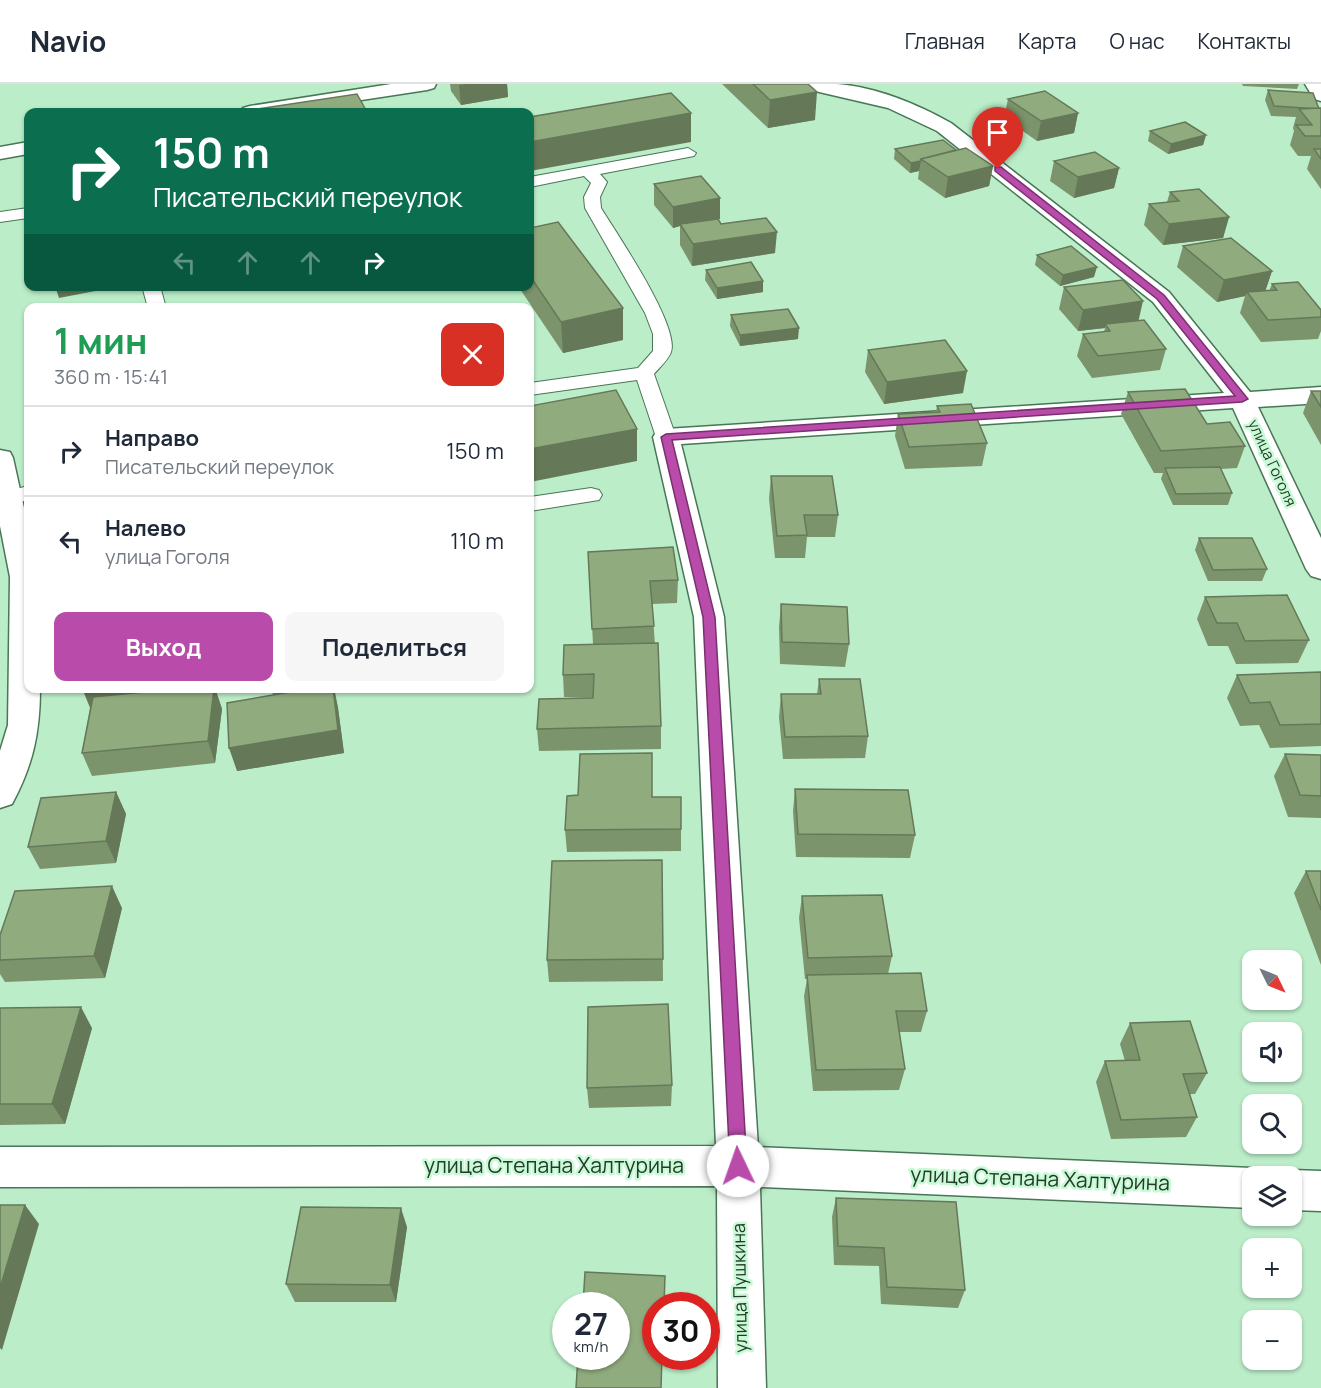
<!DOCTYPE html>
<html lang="ru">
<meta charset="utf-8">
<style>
body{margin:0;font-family:Manrope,sans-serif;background:#f6f6f7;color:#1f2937;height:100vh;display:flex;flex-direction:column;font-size:22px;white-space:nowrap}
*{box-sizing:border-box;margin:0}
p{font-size:20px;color:#747a83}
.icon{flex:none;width:33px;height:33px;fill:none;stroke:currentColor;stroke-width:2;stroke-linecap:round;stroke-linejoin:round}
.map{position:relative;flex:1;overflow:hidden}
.drawer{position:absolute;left:24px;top:219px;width:510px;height:390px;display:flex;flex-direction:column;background:#fff;border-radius:12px;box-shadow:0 2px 4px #0004}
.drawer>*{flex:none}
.banner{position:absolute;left:24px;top:24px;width:510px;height:183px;border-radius:12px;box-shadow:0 2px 4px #0004;background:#0b6e4f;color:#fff;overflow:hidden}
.needle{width:39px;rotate:133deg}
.fabs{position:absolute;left:1242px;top:866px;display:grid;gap:12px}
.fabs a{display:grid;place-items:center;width:60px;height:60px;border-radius:12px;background:#fff;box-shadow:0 2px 4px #0004;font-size:30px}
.speed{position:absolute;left:552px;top:1208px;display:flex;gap:12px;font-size:30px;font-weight:700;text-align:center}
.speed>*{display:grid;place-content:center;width:78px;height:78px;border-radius:50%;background:#fff;box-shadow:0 2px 4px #0004;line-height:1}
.speed small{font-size:15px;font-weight:400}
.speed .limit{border:9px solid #d22;background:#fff;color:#111}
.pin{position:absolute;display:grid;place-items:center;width:51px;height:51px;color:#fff;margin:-62px -26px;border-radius:50% 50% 50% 0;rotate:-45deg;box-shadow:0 0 6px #0007}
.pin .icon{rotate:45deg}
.me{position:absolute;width:66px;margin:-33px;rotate:357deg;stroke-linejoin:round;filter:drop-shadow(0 0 4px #0008)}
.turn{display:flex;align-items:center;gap:21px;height:126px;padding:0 30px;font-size:27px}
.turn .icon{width:78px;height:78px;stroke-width:2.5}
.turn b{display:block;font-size:42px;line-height:51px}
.lanes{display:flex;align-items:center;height:57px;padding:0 30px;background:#0003;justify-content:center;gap:30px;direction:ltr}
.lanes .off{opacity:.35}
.round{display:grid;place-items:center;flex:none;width:63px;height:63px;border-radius:12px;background:#f6f6f7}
.overview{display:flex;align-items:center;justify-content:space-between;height:102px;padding:0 30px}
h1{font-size:36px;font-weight:700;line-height:45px;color:#1e9e55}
.cta{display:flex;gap:12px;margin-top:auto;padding:12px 30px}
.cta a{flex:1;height:69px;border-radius:12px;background:#b94baa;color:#fff;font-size:24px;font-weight:700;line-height:69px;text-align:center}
.cta a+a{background:#f6f6f7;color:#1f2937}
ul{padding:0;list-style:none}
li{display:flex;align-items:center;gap:18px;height:90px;padding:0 30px;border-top:2px solid #e0e1e3}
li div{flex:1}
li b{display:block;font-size:22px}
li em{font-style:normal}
header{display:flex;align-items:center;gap:36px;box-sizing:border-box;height:84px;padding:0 30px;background:#fff;border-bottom:2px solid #e0e1e3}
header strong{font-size:28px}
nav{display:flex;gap:33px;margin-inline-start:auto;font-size:21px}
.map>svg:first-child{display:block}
</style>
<header>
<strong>Navio</strong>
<nav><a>Главная</a><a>Карта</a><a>О нас</a><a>Контакты</a></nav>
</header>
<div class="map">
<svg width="1321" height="1304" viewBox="0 0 1321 1304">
<rect width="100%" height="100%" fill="#bbedc8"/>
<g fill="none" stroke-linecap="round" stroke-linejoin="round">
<defs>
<g id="service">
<path d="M 688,64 L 696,69 L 694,72 L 600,90 L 607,98 L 600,113 L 601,124 C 617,150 680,242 671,268 C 669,275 659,284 654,290 L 676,353 L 673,357 L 659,357 L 656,353 L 637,296 L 530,311 L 530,299 L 638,284 L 653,267 L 653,250 L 645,229 L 585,124 L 584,113 L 591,99 L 584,92 L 530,103 L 530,93 Z"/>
<polygon points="28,124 28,134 0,138 0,128"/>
<polygon points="142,202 160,202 166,224 148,224"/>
<polygon points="28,402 28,416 9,421 0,417 1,409"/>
<polygon points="591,404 599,406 602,411 599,416 530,427 530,413"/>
</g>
<g id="minor">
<polygon points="391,0 436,0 434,4 427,6 283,28 240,28 243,24 250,22"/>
<path d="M 800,0 C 812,0 825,0 837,0 C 876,3 917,20 951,39 L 1169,208 L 1250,308 L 1321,303 L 1321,319 L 1258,323 L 1321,454 L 1321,495 L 1311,492 L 1306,485 L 1233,324 L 681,360 L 724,533 L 758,1063 L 1252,1084 L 1268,1092 L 1252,1092 L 1252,1124 L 760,1103 L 766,1304 L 718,1304 L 717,1102 L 0,1103 L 0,1063 L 716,1062 L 694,533 L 653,353 L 657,347 L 666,345 L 1224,309 L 1153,218 L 937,47 L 888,24 L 802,4 Z"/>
<polygon points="1305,0 1321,0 1321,17 1314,15"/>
<polygon points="28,58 28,70 0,75 0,63"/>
<path d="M 0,366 L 10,368 L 13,374 L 28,442 L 28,604 L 40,604 C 40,649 33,681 12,720 L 0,724 L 0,667 L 8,641 L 10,493 L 0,442 Z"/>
<polygon points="1292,1086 1321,1087 1321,1127 1292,1126 1292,1092 1277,1092"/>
</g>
</defs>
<!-- service casing -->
<use href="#service" stroke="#487656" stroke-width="2"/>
<!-- minor casing -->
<use href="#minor" stroke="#487656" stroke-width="3"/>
<!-- service -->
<use href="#service" fill="#fff" fill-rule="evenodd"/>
<!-- minor -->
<use href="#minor" fill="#fff" fill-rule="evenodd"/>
</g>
<!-- wall -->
<g fill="#7c946c">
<polygon points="450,0 507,0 508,13 461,21 451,7"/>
<polygon points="722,0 808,0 815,36 768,44"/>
<polygon points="1242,0 1299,0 1297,5 1243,2"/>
<polygon points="1268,6 1321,24 1321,105 1307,85 1311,72 1298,72 1290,61 1294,47 1293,44 1296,33 1271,32 1265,16"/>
<polygon points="1008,15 1078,29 1074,49 1037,57 1004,34"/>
<polygon points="1150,47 1206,51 1203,61 1168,70 1148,57"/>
<polygon points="895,65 956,66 993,82 989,102 945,114 918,95 919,87 910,89 894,75"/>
<polygon points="1054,77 1119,84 1114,104 1074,114 1050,97"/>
<polygon points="654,100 720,135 718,135 721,140 775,169 692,182 680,161 680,142 673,144 654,121"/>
<polygon points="1170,108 1229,133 1223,154 1163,161 1144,141 1149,120 1167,118"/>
<polygon points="530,144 623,224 623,256 563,269 518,202 530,202"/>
<polygon points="1183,162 1272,187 1265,207 1269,207 1272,200 1321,226 1321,247 1318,255 1261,258 1240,229 1245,212 1217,218 1177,183"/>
<polygon points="1037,171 1094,193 1060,202 1035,181"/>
<polygon points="706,186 763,208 717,215 705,196"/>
<polygon points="1064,203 1138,237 1166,265 1160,286 1092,294 1077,272 1083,250 1104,248 1105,244 1078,247 1059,225"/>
<polygon points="731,231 798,255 740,262 730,242"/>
<polygon points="868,266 963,309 884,320 865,288"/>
<polygon points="1311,307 1321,307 1321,361 1303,329"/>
<polygon points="1128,308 1207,340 1245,362 1237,384 1221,385 1232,409 1228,421 1173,421 1161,395 1163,389 1154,389 1121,330"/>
<polygon points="937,322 987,359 982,382 905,385 895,352 898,330 936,328"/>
<polygon points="771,392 838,431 835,453 807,453 805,474 775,474 769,415"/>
<polygon points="1199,454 1267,485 1262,497 1208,497 1195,466"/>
<polygon points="588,468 678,496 677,519 652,520 661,642 661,665 539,667 537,645 593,614 564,613 563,591 593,560"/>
<polygon points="1205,513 1309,556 1298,579 1236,580 1228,562 1208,562 1197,535"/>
<polygon points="781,520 849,560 845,583 780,580 779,543"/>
<polygon points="1321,588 1321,662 1270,664 1259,641 1240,642 1227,614 1237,591"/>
<polygon points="819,595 868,652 865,674 783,675 779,633 781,610 817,610"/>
<polygon points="82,604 215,604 222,625 215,679 92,692 82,669 90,624"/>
<polygon points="271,604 334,604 338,624 344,669 237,687 273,611"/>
<polygon points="1285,670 1321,671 1321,734 1288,733 1274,692"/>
<polygon points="795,705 915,751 910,774 796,773 793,727"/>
<polygon points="116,708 126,730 116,779 40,785 28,763"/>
<polygon points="652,713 681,745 681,767 567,768 565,746"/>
<polygon points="662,776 663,897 549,898 547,876"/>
<polygon points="1306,787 1321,787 1321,881 1294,809"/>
<polygon points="802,812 892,872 888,890 927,927 921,948 899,948 905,985 899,1006 813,1007 804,912 807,895 805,895 799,834"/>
<polygon points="122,824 105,894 5,898 0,890 0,851"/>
<polygon points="0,924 92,944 65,1040 0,1041"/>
<polygon points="1130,939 1207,989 1195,1010 1190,1010 1197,1033 1186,1053 1111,1055 1096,998 1105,977 1125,977 1120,960"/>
<polygon points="672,1001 671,1022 589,1024 587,1004"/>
<polygon points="836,1114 965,1206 958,1224 881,1220 879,1182 834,1181 832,1133"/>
<polygon points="407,1143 396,1218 295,1218 286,1200"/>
</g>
<!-- shaded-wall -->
<g fill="#657858">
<polygon points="467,0 507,0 508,13 461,21 459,1"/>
<polygon points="817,8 815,36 768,44 770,16"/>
<polygon points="691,29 691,58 530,87 530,58"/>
<polygon points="1078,29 1074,49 1037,57 1041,37"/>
<polygon points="1206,51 1203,61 1168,70 1171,60"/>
<polygon points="921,77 919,87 910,89 911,79"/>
<polygon points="993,82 989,102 945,114 948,93"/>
<polygon points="1119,84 1114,104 1074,114 1078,93"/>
<polygon points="720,114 720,135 681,142 680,140 680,142 673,144 673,123"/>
<polygon points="1229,133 1223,154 1163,161 1169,140"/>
<polygon points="777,148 775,169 692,182 693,160"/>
<polygon points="1097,183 1094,193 1060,202 1063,191"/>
<polygon points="1272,187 1265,208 1247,208 1245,212 1217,218 1224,196"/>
<polygon points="763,197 763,208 717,215 717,204"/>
<polygon points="55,202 111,202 111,204 59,214"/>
<polygon points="1143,217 1138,239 1105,240 1105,244 1078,247 1083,226"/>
<polygon points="623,224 623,256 563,269 561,238"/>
<polygon points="799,244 798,255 740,262 740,251"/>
<polygon points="967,287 963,309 884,320 887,298"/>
<polygon points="637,345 637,377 530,398 530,365"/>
<polygon points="82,604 187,604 94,632"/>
<polygon points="214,604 215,604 222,625 215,679 208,657"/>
<polygon points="334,604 338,624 344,669 237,687 229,664"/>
<polygon points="116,708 126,730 116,779 106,757"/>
<polygon points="112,802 122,824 105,894 94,872"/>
<polygon points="81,923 92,944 65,1040 52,1020"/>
<polygon points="25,1121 39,1140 2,1266 0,1264 0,1204"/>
<polygon points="401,1124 407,1143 396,1218 390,1201"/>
</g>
<!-- building -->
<g fill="#90ac7e" stroke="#657858" stroke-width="1.5">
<polygon points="753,0 808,0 817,8 770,16"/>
<polygon points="1268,6 1313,9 1319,25 1274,22"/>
<polygon points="1045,7 1078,29 1041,37 1008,15"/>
<polygon points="671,9 691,29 530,58 530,33"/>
<polygon points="357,10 367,28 238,28"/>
<polygon points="1321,24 1321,52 1305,52 1296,41 1312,41 1299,25"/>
<polygon points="1185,38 1206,51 1171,60 1150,47"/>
<polygon points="943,56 956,66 921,75 921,77 911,79 895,65"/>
<polygon points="966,64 993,82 948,93 921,75"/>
<polygon points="1314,65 1321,65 1321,75"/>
<polygon points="1095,68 1119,84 1078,93 1054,77"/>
<polygon points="701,92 720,114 673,123 654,100"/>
<polygon points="1199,105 1229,133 1169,140 1149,120 1179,117 1170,108"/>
<polygon points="766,134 777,148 693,160 680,140 718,135 721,140"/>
<polygon points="558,138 623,224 561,238 530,192 530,144"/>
<polygon points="1231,154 1272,187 1224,196 1183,162"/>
<polygon points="1071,162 1097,183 1063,191 1037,171"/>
<polygon points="751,178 763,197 717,204 706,186"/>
<polygon points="1123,196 1143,217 1083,226 1064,203"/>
<polygon points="1298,198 1321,226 1321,233 1268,236 1247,208 1277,206 1272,200"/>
<polygon points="788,225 799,244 740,251 731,231"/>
<polygon points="1144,236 1166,265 1098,272 1083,250 1110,247 1105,240"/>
<polygon points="945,256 967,287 887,298 868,266"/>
<polygon points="1185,305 1207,340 1230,338 1245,362 1161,367 1128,308"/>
<polygon points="616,306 637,345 530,365 530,322"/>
<polygon points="1311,307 1321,307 1321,323"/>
<polygon points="971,320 987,359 909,363 898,330 940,328 937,322"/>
<polygon points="1220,383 1232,409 1176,410 1165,384"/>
<polygon points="771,392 832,392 838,431 804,431 807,451 777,452"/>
<polygon points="1199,454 1252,454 1267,485 1213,486"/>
<polygon points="673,463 678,496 650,497 654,542 592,545 588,468"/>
<polygon points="1287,511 1309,556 1245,557 1237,539 1217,539 1205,513"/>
<polygon points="781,520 847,523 849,560 782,558"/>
<polygon points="658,559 661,642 537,645 539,615 593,614 594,590 563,591 564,561"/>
<polygon points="1321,588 1321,640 1280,641 1270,618 1250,619 1237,591"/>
<polygon points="819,595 860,595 868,652 785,653 781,610 821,610"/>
<polygon points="185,604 214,604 208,657 82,669 93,613"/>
<polygon points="313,604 333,604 338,646 229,664 227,619"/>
<polygon points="652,669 652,713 681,713 681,745 565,746 567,712 578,711 580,670"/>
<polygon points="1285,670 1321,671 1321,712 1300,711"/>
<polygon points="795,705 908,706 915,751 798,750"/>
<polygon points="116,708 106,757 28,763 41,714"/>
<polygon points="662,776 663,875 547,876 552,777"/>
<polygon points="1306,787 1321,787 1321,826"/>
<polygon points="112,802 94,872 0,876 0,851 15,807"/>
<polygon points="882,811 892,872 808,874 802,812"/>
<polygon points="921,889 927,927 896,927 905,985 816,986 807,891"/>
<polygon points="668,920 672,1001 587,1004 588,923"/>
<polygon points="81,923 52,1020 0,1020 0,924"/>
<polygon points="1190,937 1207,989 1183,990 1197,1033 1121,1036 1105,977 1140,976 1130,939"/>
<polygon points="836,1114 956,1118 965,1206 887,1203 884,1164 838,1162"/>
<polygon points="0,1121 25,1121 0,1204"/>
<polygon points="301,1123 401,1124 390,1201 286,1200"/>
<polygon points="585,1188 665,1192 664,1221 656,1221 656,1272 662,1272 661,1304 576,1304 578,1272 616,1272 616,1221 583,1221"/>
</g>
<!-- route -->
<polygon fill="#b94baa" stroke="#78316e" stroke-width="1.5" points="995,83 1001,83 1164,211 1248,315 1242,318 672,356 715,533 747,1082 745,1088 738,1090 732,1088 730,1082 703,533 661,353 666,350 1235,312 1157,215 995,87"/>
<g text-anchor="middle" stroke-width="5" stroke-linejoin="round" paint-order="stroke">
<!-- far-street labels -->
<g font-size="15" fill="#263a2b" stroke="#c7fad5">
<text transform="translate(1272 379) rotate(65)" y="5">улица Гоголя</text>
</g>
<!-- street labels -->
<g font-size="18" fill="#263a2b" stroke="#c7fad5">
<text transform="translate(740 1204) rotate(-91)" y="6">улица Пушкина</text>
</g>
<!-- near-street labels -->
<g font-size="21" fill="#263a2b" stroke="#c7fad5">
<text x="554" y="1089">улица Степана Халтурина</text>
<text transform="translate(1040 1095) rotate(2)" y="7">улица Степана Халтурина</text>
</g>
</g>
</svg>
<div class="fabs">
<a><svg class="needle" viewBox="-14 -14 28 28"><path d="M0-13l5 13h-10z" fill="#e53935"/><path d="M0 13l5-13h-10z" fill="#747a83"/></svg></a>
<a><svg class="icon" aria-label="sound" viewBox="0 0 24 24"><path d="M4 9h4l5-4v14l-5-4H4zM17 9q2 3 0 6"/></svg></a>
<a><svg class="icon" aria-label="search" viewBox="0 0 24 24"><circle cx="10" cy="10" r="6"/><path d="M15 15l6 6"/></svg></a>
<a><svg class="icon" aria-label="layers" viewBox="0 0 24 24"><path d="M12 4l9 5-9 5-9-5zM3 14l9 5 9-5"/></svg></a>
<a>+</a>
<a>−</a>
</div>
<div class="speed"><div>27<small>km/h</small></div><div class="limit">30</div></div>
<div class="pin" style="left:998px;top:85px;background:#d93025"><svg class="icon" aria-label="arrive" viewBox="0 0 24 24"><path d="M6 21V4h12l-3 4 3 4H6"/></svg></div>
<svg class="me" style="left:738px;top:1082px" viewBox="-20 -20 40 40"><circle r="19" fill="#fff"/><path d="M0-13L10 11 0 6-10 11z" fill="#b94baa"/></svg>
<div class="banner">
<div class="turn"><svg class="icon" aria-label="right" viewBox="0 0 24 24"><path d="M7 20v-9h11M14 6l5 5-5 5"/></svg><div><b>150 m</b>Писательский переулок</div></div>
<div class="lanes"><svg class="icon off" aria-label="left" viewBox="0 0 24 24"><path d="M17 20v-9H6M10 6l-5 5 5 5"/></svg><svg class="icon off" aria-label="ahead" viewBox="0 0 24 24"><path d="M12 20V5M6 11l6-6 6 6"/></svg><svg class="icon off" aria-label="ahead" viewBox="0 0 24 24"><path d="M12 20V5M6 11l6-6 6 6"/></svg><svg class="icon" aria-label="right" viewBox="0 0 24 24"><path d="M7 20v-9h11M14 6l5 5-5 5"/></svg></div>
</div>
<section class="drawer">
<div class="overview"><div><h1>1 мин</h1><p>360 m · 15:41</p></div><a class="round" style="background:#d93025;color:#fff"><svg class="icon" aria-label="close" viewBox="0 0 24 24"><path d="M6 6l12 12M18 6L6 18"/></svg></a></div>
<ul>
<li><svg class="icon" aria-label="right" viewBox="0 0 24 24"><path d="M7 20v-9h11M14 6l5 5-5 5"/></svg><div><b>Направо</b><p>Писательский переулок</p></div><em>150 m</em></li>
<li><svg class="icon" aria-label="left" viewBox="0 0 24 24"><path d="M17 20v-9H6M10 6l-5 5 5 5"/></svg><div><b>Налево</b><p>улица Гоголя</p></div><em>110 m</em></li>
</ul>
<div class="cta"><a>Выход</a><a>Поделиться</a></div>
</section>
</div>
